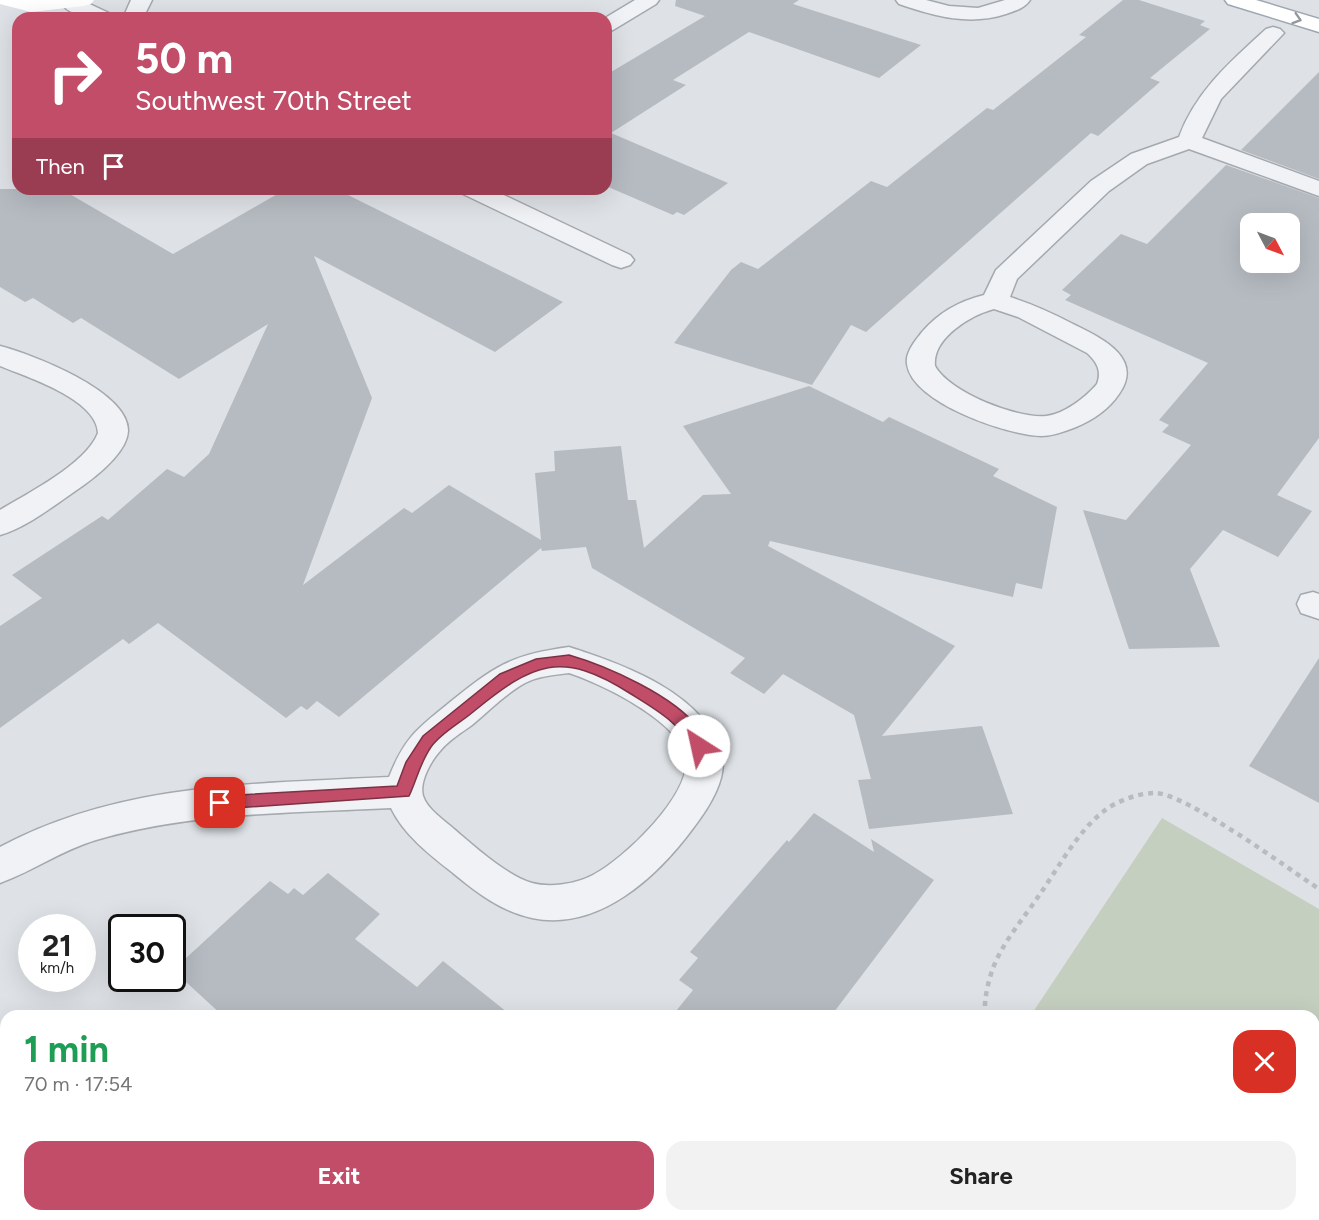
<!DOCTYPE html>
<meta charset="utf-8">
<style>
body{margin:0;font-family:Figtree,sans-serif;background:#f2f2f2;color:#222;height:100vh;display:flex;flex-direction:column;font-size:22px;white-space:nowrap}
*{box-sizing:border-box;margin:0}
p{font-size:20px;color:#767676}
.icon{flex:none;width:33px;height:33px;fill:none;stroke:currentColor;stroke-width:2;stroke-linecap:round;stroke-linejoin:round}
.map{position:relative;flex:1;overflow:hidden}
.sheet{position:absolute;left:0px;top:1010px;width:1320px;height:212px;display:flex;flex-direction:column;background:#fff;border-radius:18px 18px 0 0;box-shadow:0 6px 24px #0002}
.sheet>*{flex:none}
.guide{position:absolute;left:12px;top:12px;width:600px;height:183px;border-radius:18px;box-shadow:0 6px 24px #0002;background:#c14d68;color:#fff;overflow:hidden}
.needle{width:39px;rotate:131deg}
.fabs{position:absolute;left:1240px;top:213px;display:grid;gap:12px}
.fabs a{display:grid;place-items:center;width:60px;height:60px;border-radius:12px;background:#fff;box-shadow:0 6px 24px #0002;font-size:30px}
.speed{position:absolute;left:18px;top:914px;display:flex;gap:12px;font-size:30px;font-weight:700;text-align:center}
.speed>*{display:grid;place-content:center;width:78px;height:78px;border-radius:50%;background:#fff;box-shadow:0 6px 24px #0002;line-height:1}
.speed small{font-size:15px;font-weight:400}
.speed .limit{border:3px solid #111;border-radius:9px;background:#fff;color:#111}
.pin{position:absolute;display:grid;place-items:center;width:51px;height:51px;color:#fff;margin:-26px;border-radius:12px;box-shadow:0 3px 9px #0006}
.me{position:absolute;width:66px;margin:-33px;rotate:325deg;stroke-linejoin:round;filter:drop-shadow(0 0 4px #0008)}
.turn{display:flex;align-items:center;gap:21px;height:126px;padding:0 24px;font-size:27px}
.turn .icon{width:78px;height:78px;stroke-width:2.5}
.turn b{display:block;font-size:42px;line-height:51px}
.then{display:flex;align-items:center;height:57px;padding:0 24px;background:#0003;gap:12px;font-size:22px}
.round{display:grid;place-items:center;flex:none;width:63px;height:63px;border-radius:18px;background:#f2f2f2}
.overview{display:flex;align-items:center;justify-content:space-between;height:102px;padding:0 24px}
h1{font-size:36px;font-weight:700;line-height:45px;color:#1e9e55}
.primary-button{display:flex;gap:12px;margin-top:auto;padding:12px 24px}
.primary-button a{flex:1;height:69px;border-radius:18px;background:#c14d68;color:#fff;font-size:24px;font-weight:700;line-height:69px;text-align:center}
.primary-button a+a{background:#f2f2f2;color:#222}
.map>svg:first-child{display:block}
</style>
<div class="map">
<svg width="1319" height="1220" viewBox="0 0 1319 1220">
<rect width="100%" height="100%" fill="#dee2e6"/>
<!-- green -->
<polygon fill="#c5cfc0" points="1162,818 1319,909 1319,1218 1314,1215 1314,1016 1031,1015"/>
<!-- building -->
<g fill="#b6bbc2" fill-rule="evenodd">
<polygon points="676,0 799,0 793,4 921,45 879,78 749,32 673,80 686,85 611,133 728,183 684,215 677,212 673,215 606,186 606,75 705,16 675,6"/>
<polygon points="1123,0 1139,0 1205,21 1200,25 1210,29 1150,78 1160,82 1098,136 1091,133 866,332 851,325 812,385 674,343 731,270 741,262 758,269 871,181 887,187 987,108 993,110 1086,37 1079,35"/>
<polygon points="1319,72 1319,179 1241,150"/>
<path d="M 1226,165 L 1319,198 L 1319,438 L 1277,495 L 1312,511 L 1278,557 L 1223,530 L 1190,569 L 1220,647 L 1129,649 L 1083,510 L 1126,520 L 1191,445 L 1162,432 L 1169,425 L 1159,420 L 1208,363 L 1065,300 L 1071,295 L 1062,290 L 1121,234 L 1147,244 ZM 1251,224 L 1290,224 L 1290,262 L 1251,262 Z"/>
<polygon points="0,189 61,189 173,254 286,189 336,189 563,302 495,352 314,256 372,398 303,585 404,508 412,513 449,485 541,540 535,473 555,471 554,451 621,446 628,500 636,500 644,548 703,495 731,494 683,426 809,386 883,422 889,417 999,469 993,476 1057,507 1042,589 1016,583 1013,597 770,541 768,546 955,646 882,736 982,726 1013,814 869,829 858,780 871,779 854,715 783,674 764,694 730,673 745,658 592,568 586,547 542,551 541,548 339,717 317,701 307,710 301,706 286,718 158,623 129,644 123,639 0,728 0,626 42,598 12,575 102,516 108,520 167,469 184,477 209,454 268,324 179,379 81,318 73,323 33,298 25,302 0,287"/>
<polygon points="1319,658 1319,803 1249,766"/>
<polygon points="814,813 874,852 871,839 934,880 831,1016 672,1016 693,990 679,980 698,958 690,952 787,840 789,842"/>
<polygon points="328,873 380,914 355,939 417,987 443,961 512,1016 223,1016 173,970 270,881 288,894 294,888 303,895"/>
</g>
<g fill="none" stroke-linecap="round" stroke-linejoin="round">
<defs>
<g id="street">
<path d="M 63,0 L 81,0 L 111,14 L 114,18 C 97,18 72,19 61,3 Z"/>
<polygon points="131,0 152,0 143,18 123,18"/>
<polygon points="635,0 659,0 656,4 613,30 606,32 605,18"/>
<path d="M 896,0 L 926,0 L 949,6 L 978,8 L 1005,0 L 1030,0 C 1025,8 1015,11 1006,14 C 969,26 934,16 899,4 Z"/>
<path d="M 1273,27 L 1280,29 L 1284,33 L 1221,99 L 1202,138 L 1319,181 L 1319,196 L 1189,149 L 1147,164 L 1109,191 L 1017,279 L 1010,297 C 1032,304 1052,313 1073,324 C 1099,337 1145,357 1119,394 C 1109,409 1093,420 1076,427 C 1066,431 1053,436 1041,436 C 1007,435 912,403 907,364 C 905,352 916,340 922,332 C 939,312 960,301 984,295 L 996,270 L 1091,181 L 1131,154 L 1179,137 C 1196,91 1231,61 1266,29 ZM 994,309 L 1018,317 L 1087,353 C 1097,362 1102,371 1097,384 C 1085,398 1064,414 1046,416 C 1017,419 949,392 935,366 C 932,338 971,315 994,309 Z"/>
<polygon points="460,189 491,189 630,255 634,260 630,265 621,268 612,265 463,194"/>
<path d="M 0,346 C 31,354 129,391 128,431 C 127,455 89,482 71,494 C 49,509 25,528 0,535 L 0,510 C 28,493 86,464 98,433 C 97,399 27,377 0,366 Z"/>
<polygon points="1313,592 1319,594 1319,619 1301,613 1297,604 1301,595"/>
<path d="M 569,647 C 622,664 708,694 722,757 C 727,780 707,810 694,827 C 658,876 599,932 532,918 C 502,912 476,892 453,873 C 430,855 404,835 391,808 C 292,813 191,812 96,840 C 62,850 33,871 0,883 L 0,847 C 122,782 254,784 389,777 C 405,737 417,729 449,703 C 495,666 510,655 569,647 ZM 569,673 C 600,683 682,722 686,759 C 690,796 624,859 593,875 C 576,884 550,888 532,883 C 507,876 474,846 454,829 C 444,820 427,809 423,796 C 419,782 431,761 440,751 C 449,740 461,733 472,725 C 489,711 505,694 525,683 C 538,676 554,675 569,673 Z"/>
</g>
<polygon id="primary" points="1225,0 1256,0 1319,19 1319,32 1228,4"/>
</defs>
<!-- street casing -->
<use href="#street" stroke="#a4a9af" stroke-width="3"/>
<!-- primary casing -->
<use href="#primary" stroke="#9ea7b1" stroke-width="3"/>
<!-- path -->
<g stroke="#b8bcc1" stroke-width="4.5" stroke-dasharray="5 5" stroke-linecap="butt">
<path d="M 985,1016 C 984,1001 987,986 992,971 C 1001,944 1024,918 1040,894 C 1059,867 1077,832 1104,811 C 1117,801 1138,793 1155,793 C 1185,793 1289,869 1319,889"/>
<polyline points="1202,1215 1207,1220"/>
</g>
<!-- street -->
<use href="#street" fill="#f0f2f5" fill-rule="evenodd"/>
<!-- secondary -->
<polygon fill="#fff" fill-rule="evenodd" points="0,0 94,0 91,4 84,6 31,12 0,4"/>
<!-- primary -->
<use href="#primary" fill="#fff" fill-rule="evenodd"/>
</g>
<!-- one-way arrows -->
<defs><path id="oneway-chevron" d="M-2-3.5L2.5 0L-2 3.5" fill="none" stroke-width="1.6" stroke-linecap="round" stroke-linejoin="round" transform="scale(1.5)"/></defs>
<use stroke="#94989d" href="#oneway-chevron" transform="translate(1297 19) rotate(17)"/>
<!-- route -->
<path fill="#c14d68" stroke="#7d3244" stroke-width="1.5" d="M 569,655 C 607,666 675,696 699,729 C 702,734 704,741 706,746 L 704,751 L 694,751 C 680,723 657,710 631,694 C 561,649 533,663 473,712 C 460,723 441,733 431,747 C 420,763 417,779 409,796 L 220,809 L 215,807 L 212,803 L 215,798 L 220,796 L 397,786 L 406,762 L 423,736 L 500,674 L 536,659 Z"/>
</svg>
<div class="fabs">
<a><svg class="needle" viewBox="-14 -14 28 28"><path d="M0-13l5 13h-10z" fill="#e53935"/><path d="M0 13l5-13h-10z" fill="#767676"/></svg></a>
</div>
<div class="speed"><div>21<small>km/h</small></div><div class="limit">30</div></div>
<div class="pin" style="left:220px;top:803px;background:#d93025"><svg class="icon" aria-label="arrive" viewBox="0 0 24 24"><path d="M6 21V4h12l-3 4 3 4H6"/></svg></div>
<svg class="me" style="left:699px;top:746px" viewBox="-20 -20 40 40"><circle r="19" fill="#fff"/><path d="M0-13L10 11 0 6-10 11z" fill="#c14d68"/></svg>
<div class="guide">
<div class="turn"><svg class="icon" aria-label="right" viewBox="0 0 24 24"><path d="M7 20v-9h11M14 6l5 5-5 5"/></svg><div><b>50 m</b>Southwest 70th Street</div></div>
<div class="then">Then<svg class="icon" aria-label="arrive" viewBox="0 0 24 24"><path d="M6 21V4h12l-3 4 3 4H6"/></svg></div>
</div>
<section class="sheet">
<div class="overview"><div><h1>1 min</h1><p>70 m · 17:54</p></div><a class="round" style="background:#d93025;color:#fff"><svg class="icon" aria-label="close" viewBox="0 0 24 24"><path d="M6 6l12 12M18 6L6 18"/></svg></a></div>
<div class="primary-button"><a>Exit</a><a>Share</a></div>
</section>
</div>
